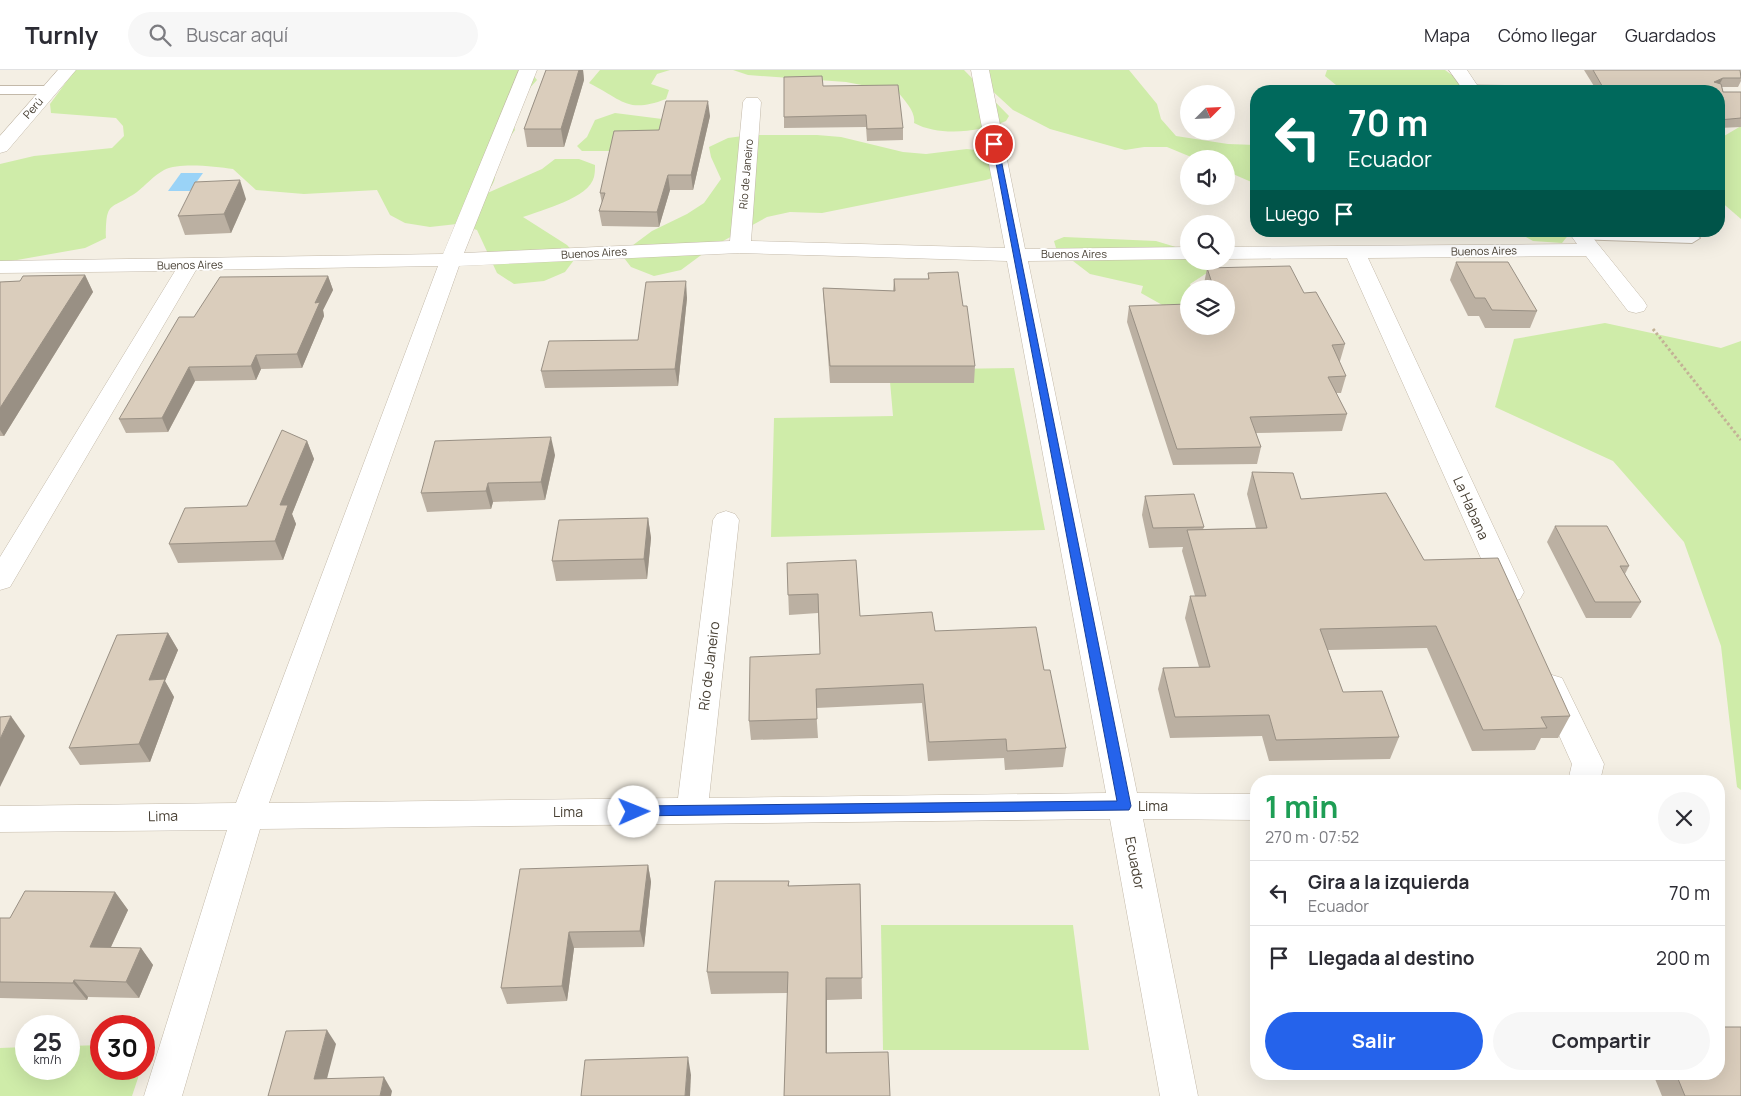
<!DOCTYPE html>
<html lang="es">
<meta charset="utf-8">
<style>
body{margin:0;font-family:Manrope,sans-serif;background:#f7f7f7;color:#2b2b33;height:100vh;display:flex;flex-direction:column;font-size:19px;white-space:nowrap}
*{box-sizing:border-box;margin:0}
p{font-size:16px;color:#7c7c81}
.icon{flex:none;width:28px;height:28px;fill:none;stroke:currentColor;stroke-width:2;stroke-linecap:round;stroke-linejoin:round}
.map{position:relative;flex:1;overflow:hidden}
.panel{position:absolute;left:1250px;top:705px;width:475px;height:305px;display:flex;flex-direction:column;background:#fff;border-radius:20px;box-shadow:0 5px 20px #0002}
.panel>*{flex:none}
.top-card{position:absolute;left:1250px;top:15px;width:475px;height:152px;border-radius:20px;box-shadow:0 5px 20px #0002;background:#00695c;color:#fff;overflow:hidden}
.needle{width:32px;rotate:66deg}
.fabs{position:absolute;left:1180px;top:15px;display:grid;gap:10px}
.fabs a{display:grid;place-items:center;width:55px;height:55px;border-radius:50%;background:#fff;box-shadow:0 5px 20px #0002;font-size:25px}
.speed{position:absolute;left:15px;top:945px;display:flex;gap:10px;font-size:25px;font-weight:700;text-align:center}
.speed>*{display:grid;place-content:center;width:65px;height:65px;border-radius:50%;background:#fff;box-shadow:0 5px 20px #0002;line-height:1}
.speed small{font-size:12px;font-weight:400}
.speed .limit{border:8px solid #d22;background:#fff;color:#111}
.pin{position:absolute;display:grid;place-items:center;width:42px;height:42px;color:#fff;margin:-21px;border:2px solid #fff;border-radius:50%;box-shadow:0 1px 5px #0007}
.me{position:absolute;width:55px;margin:-28px;rotate:89deg;stroke-linejoin:round;filter:drop-shadow(0 0 4px #0008)}
.turn{display:flex;align-items:center;gap:18px;height:105px;padding:0 15px;font-size:22px}
.turn .icon{width:65px;height:65px;stroke-width:2.5}
.turn b{display:block;font-size:35px;line-height:42px}
.then{display:flex;align-items:center;height:48px;padding:0 15px;background:#0003;gap:10px;font-size:19px}
.round{display:grid;place-items:center;flex:none;width:52px;height:52px;border-radius:26px;background:#f7f7f7}
.overview{display:flex;align-items:center;justify-content:space-between;height:85px;padding:0 15px}
h1{font-size:30px;font-weight:700;line-height:38px;color:#1e9e55}
.primary-button{display:flex;gap:10px;margin-top:auto;padding:10px 15px}
.primary-button a{flex:1;height:58px;border-radius:30px;background:#2563eb;color:#fff;font-size:20px;font-weight:700;line-height:58px;text-align:center}
.primary-button a+a{background:#f7f7f7;color:#2b2b33}
ul{padding:0;list-style:none}
li{display:flex;align-items:center;gap:15px;height:65px;padding:0 15px;border-top:1px solid #e1e1e2}
li div{flex:1}
li b{display:block;font-size:19px}
li em{font-style:normal}
header{display:flex;align-items:center;gap:30px;box-sizing:border-box;height:70px;padding:0 25px;background:#fff;border-bottom:1px solid #e1e1e2}
header strong{font-size:24px}
nav{display:flex;gap:28px;margin-inline-start:auto;font-size:18px}
.search{width:350px;height:45px;background:#f7f7f7;display:flex;align-items:center;gap:12px;box-sizing:border-box;padding:0 18px;border-radius:28px;color:#7c7c81;font-size:19px}
.map>svg:first-child{display:block}
</style>
<header>
<strong>Turnly</strong>
<div class="search"><svg class="icon" aria-label="search" viewBox="0 0 24 24"><circle cx="10" cy="10" r="6"/><path d="M15 15l6 6"/></svg>Buscar aquí</div>
<nav><a>Mapa</a><a>Cómo llegar</a><a>Guardados</a></nav>
</header>
<div class="map">
<svg width="1741" height="1026" viewBox="0 0 1741 1026">
<rect width="100%" height="100%" fill="#f4efe4"/>
<!-- green -->
<g fill="#cfeca9">
<path d="M 75,0 L 529,0 L 537,10 L 510,40 L 515,60 L 492,92 C 498,108 495,114 483,125 L 542,99 L 555,89 L 579,89 L 595,95 C 595,98 595,103 594,107 C 589,128 542,140 523,147 L 567,175 L 577,186 L 565,202 L 544,211 L 514,214 L 497,203 L 477,160 L 457,154 L 430,157 L 405,153 L 390,145 L 377,120 L 304,124 L 256,120 L 233,99 C 215,97 181,92 164,100 C 153,106 146,115 137,122 C 110,141 106,129 106,168 L 85,178 L 0,193 L 0,94 L 34,86 L 112,78 L 124,66 L 123,56 L 116,48 L 51,43 L 50,34 Z"/>
<path d="M 600,0 L 670,0 L 657,4 L 651,14 L 669,20 L 666,29 C 627,44 623,30 589,13 Z"/>
<path d="M 733,0 L 964,0 L 1009,46 L 1006,51 C 980,62 940,67 914,53 C 916,42 905,31 898,22 L 846,12 L 748,5 Z"/>
<polygon points="977,0 1129,0 1157,34 1161,49 1176,66 1228,74 1256,75 1256,114 1226,101 1226,89 1196,89 1167,77 1144,77 1125,80 1050,59 1013,40 975,5"/>
<polygon points="1327,0 1445,0 1474,21 1353,21 1336,15 1325,6"/>
<polygon points="615,43 678,51 616,81 582,81 577,76 587,67 595,50"/>
<polygon points="1741,56 1741,149 1719,130 1719,69"/>
<polygon points="750,65 817,65 841,67 903,82 926,84 967,79 991,82 1004,104 986,110 822,143 790,142 767,147 712,177 681,200 654,206 631,197 621,184 652,161 687,144 704,133 721,109 711,87 709,77 728,68"/>
<polygon points="1515,161 1569,161 1570,163 1562,173 1533,171"/>
<polygon points="1064,167 1156,171 1189,181 1189,191 1208,191 1213,199 1190,214 1192,219 1189,219 1189,256 1186,257 1173,241 1141,223 1143,216 1090,204 1056,178 1054,171"/>
<polygon points="1605,253 1721,278 1741,271 1741,720 1737,717 1721,576 1684,472 1613,391 1495,337 1514,269"/>
<polygon points="1014,298 1045,460 771,467 774,348 893,346 889,300"/>
<polygon points="881,855 1073,855 1089,980 883,980"/>
<polygon points="101,975 101,999 141,999 132,1026 0,1026 0,978 26,977 26,999 69,999 69,976"/>
</g>
<!-- water -->
<polygon fill="#9ad3f7" points="181,103 203,103 190,121 168,121"/>
<g fill="none" stroke-linecap="round" stroke-linejoin="round">
<defs>
<g id="service">
<polygon points="0,16 49,16 56,20 49,24 0,24"/>
<polygon points="1581,161 1692,163 1700,168 1692,173 1575,169 1573,166"/>
</g>
<g id="minor">
<polygon points="58,0 76,0 7,81 0,83 0,66"/>
<path d="M 519,0 L 537,0 L 464,183 L 730,171 L 743,32 L 746,28 L 758,28 L 761,32 L 751,171 L 1005,178 L 971,0 L 989,0 L 1025,179 L 1189,177 L 1189,189 L 1028,191 L 1137,723 L 1256,724 L 1256,750 L 1143,749 L 1198,1026 L 1160,1026 L 1110,749 L 260,759 L 182,1026 L 144,1026 L 227,760 L 0,762 L 0,736 L 236,733 L 438,196 L 196,200 L 10,517 L 0,520 L 0,487 L 175,201 L 0,203 L 0,191 L 443,184 ZM 740,183 L 1007,191 L 1106,723 L 709,728 L 739,450 L 735,444 L 726,441 L 717,444 L 713,450 L 678,728 L 269,733 L 459,196 Z"/>
<polygon points="1449,0 1467,0 1477,15 1533,16 1539,17 1542,21 1464,21"/>
<polygon points="1584,161 1589,163 1644,231 1647,236 1644,241 1636,243 1628,241 1586,186 1368,188 1524,522 1520,529 1510,532 1500,529 1496,522 1347,188 1226,189 1226,177 1577,174 1572,167 1575,163"/>
<polygon points="1552,605 1562,608 1604,694 1600,711 1568,711 1572,694 1537,616 1542,608"/>
</g>
</defs>
<!-- service casing -->
<use href="#service" stroke="#c3b9a9" stroke-width="2"/>
<!-- minor casing -->
<use href="#minor" stroke="#c3b9a9" stroke-width="1"/>
<!-- path -->
<polyline stroke="#c3b296" stroke-width="3" stroke-dasharray="2.5 2.5" stroke-linecap="butt" points="1653,259 1741,370"/>
<!-- service -->
<use href="#service" fill="#fff" fill-rule="evenodd"/>
<!-- minor -->
<use href="#minor" fill="#fff" fill-rule="evenodd"/>
</g>
<!-- wall -->
<g fill="#bbb0a2">
<polygon points="546,0 583,0 584,10 564,77 527,77 524,59"/>
<polygon points="1584,0 1740,0 1741,11 1738,17 1722,17 1723,22 1741,22 1741,57 1719,58 1719,21 1597,21"/>
<polygon points="823,16 903,58 903,70 867,71 866,57 784,58 784,47"/>
<polygon points="710,46 693,120 670,120 659,157 602,156 599,141 602,134 600,123 659,60"/>
<polygon points="246,129 231,163 185,165 178,146"/>
<polygon points="1456,192 1537,241 1530,258 1485,258 1479,246 1468,246 1450,210"/>
<polygon points="1207,198 1304,223 1345,274 1340,291 1339,291 1346,306 1341,323 1336,323 1347,344 1342,361 1256,363 1261,377 1257,394 1173,395 1127,252 1129,236 1226,256 1226,219 1205,219 1204,214"/>
<polygon points="928,203 963,236 975,296 974,313 830,313 824,235 823,218 893,221 894,209 928,209"/>
<polygon points="85,205 93,222 4,366 0,366 0,212 20,211"/>
<polygon points="328,206 333,220 323,240 324,246 302,298 261,299 256,310 195,311 168,362 126,363 119,349 194,247"/>
<polygon points="687,228 678,316 545,318 541,301 638,270"/>
<polygon points="307,371 314,389 292,444 296,454 283,490 178,493 169,474 247,436"/>
<polygon points="555,385 545,430 493,432 491,439 427,442 421,423"/>
<polygon points="1252,402 1301,429 1424,490 1570,646 1558,668 1541,668 1535,680 1472,681 1427,578 1328,580 1343,622 1399,667 1390,689 1269,691 1262,666 1170,668 1158,619 1163,598 1199,597 1185,548 1190,526 1195,526 1182,481 1183,477 1149,478 1142,445 1145,426 1204,457 1203,459 1256,458 1247,424"/>
<polygon points="648,448 651,468 647,509 556,511 552,491"/>
<polygon points="1555,456 1629,496 1625,504 1641,532 1631,548 1586,548 1547,472"/>
<polygon points="787,493 860,546 935,561 1044,600 1066,678 1063,697 1005,700 1004,688 928,691 922,633 816,638 818,668 751,670 749,651 820,584 818,543 789,545"/>
<polygon points="168,563 178,580 165,611 174,627 150,692 80,695 69,678"/>
<polygon points="648,795 651,812 644,877 574,878 567,931 507,934 501,918"/>
<polygon points="789,811 789,816 860,814 862,929 827,930 784,1026 788,923 711,924 707,902"/>
<polygon points="115,822 128,840 111,877 141,878 153,895 139,928 88,927 87,930 0,928 0,848 10,848"/>
<polygon points="1653,1004 1719,1004 1741,1026 1662,1026"/>
</g>
<!-- shaded-wall -->
<g fill="#999084">
<polygon points="579,0 583,0 584,10 564,77 561,59"/>
<polygon points="1723,8 1718,17 1714,12"/>
<polygon points="708,31 710,46 693,120 691,105"/>
<polygon points="668,105 670,120 659,157 657,142"/>
<polygon points="240,110 246,129 231,163 224,144"/>
<polygon points="85,205 93,222 4,366 0,360 0,338"/>
<polygon points="328,206 333,220 323,240 324,246 302,298 297,284 315,233"/>
<polygon points="686,211 687,228 678,316 675,299"/>
<polygon points="256,285 261,299 256,310 251,296"/>
<polygon points="189,297 195,311 168,362 162,348"/>
<polygon points="551,367 555,385 545,430 541,412"/>
<polygon points="307,371 314,389 292,444 296,454 283,490 275,471 280,435"/>
<polygon points="488,413 493,432 491,439 486,421"/>
<polygon points="648,448 651,468 647,509 644,489"/>
<polygon points="168,563 178,580 165,611 174,627 150,692 139,674 149,610"/>
<polygon points="11,646 25,666 0,717 0,669"/>
<polygon points="648,795 651,812 644,877 640,861"/>
<polygon points="115,822 128,840 103,894 90,877"/>
<polygon points="569,862 574,878 567,931 562,916"/>
<polygon points="141,878 153,895 139,928 126,912"/>
<polygon points="826,908 827,930 827,1004 826,983"/>
<polygon points="74,910 88,927 87,930 73,913"/>
<polygon points="327,960 336,974 323,1024 314,1009"/>
<polygon points="688,987 691,1005 690,1026 685,1026"/>
<polygon points="384,1007 392,1021 391,1026 380,1026"/>
</g>
<!-- building -->
<g fill="#dacdbc" stroke="#999084">
<polygon points="546,0 579,0 561,59 524,59"/>
<polygon points="1593,0 1740,0 1741,8 1723,8 1714,12 1721,14 1723,22 1741,22 1741,48 1719,50 1719,21 1605,21"/>
<polygon points="822,6 823,16 898,15 903,58 867,59 866,45 784,47 784,7"/>
<polygon points="666,31 708,31 691,105 668,105 657,142 599,141 605,123 600,123 614,61 659,60"/>
<polygon points="240,110 224,144 178,146 195,112"/>
<polygon points="1456,192 1508,192 1537,241 1492,240 1485,228 1475,228"/>
<polygon points="1290,196 1304,223 1316,222 1345,274 1332,275 1346,306 1328,307 1347,344 1250,347 1261,377 1177,379 1129,236 1189,234 1189,256 1226,256 1226,219 1214,219 1207,198"/>
<polygon points="958,202 963,236 967,236 975,296 830,296 823,218 895,221 894,209 929,209 928,203"/>
<polygon points="85,205 0,338 0,212 20,211 23,206"/>
<polygon points="328,206 315,233 320,232 297,284 256,285 251,296 189,297 162,348 119,349 179,247 194,247 220,207"/>
<polygon points="686,211 675,299 541,301 549,271 638,270 646,212"/>
<polygon points="282,360 307,371 280,435 288,435 275,471 169,474 185,438 247,436"/>
<polygon points="551,367 541,412 488,413 486,421 421,423 435,371"/>
<polygon points="1252,402 1293,403 1301,429 1386,423 1424,490 1498,488 1570,646 1541,647 1547,658 1483,660 1436,556 1320,559 1343,622 1382,621 1399,667 1276,670 1269,645 1175,647 1163,598 1210,597 1190,526 1206,526 1187,460 1267,458"/>
<polygon points="1194,424 1204,457 1153,458 1145,426"/>
<polygon points="648,448 644,489 552,491 559,450"/>
<polygon points="1555,456 1607,456 1629,496 1620,496 1641,532 1595,532"/>
<polygon points="856,490 860,546 932,542 935,561 1036,557 1044,600 1050,600 1066,678 1007,681 1006,669 929,672 923,614 816,619 817,649 749,651 750,587 820,584 818,524 788,525 787,493"/>
<polygon points="168,563 149,610 165,609 139,674 69,678 117,565"/>
<polygon points="11,646 0,669 0,647"/>
<polygon points="648,795 640,861 569,862 562,916 501,918 520,799"/>
<polygon points="715,811 789,811 788,816 860,814 862,908 826,908 826,983 888,982 890,1026 784,1026 788,902 707,902"/>
<polygon points="25,821 115,822 90,877 141,878 126,912 74,910 73,913 0,912 0,848 10,848"/>
<polygon points="1719,957 1741,957 1741,1026 1685,1026 1676,1004 1719,1004"/>
<polygon points="327,960 314,1009 384,1007 380,1026 268,1026 286,961"/>
<polygon points="688,987 685,1026 581,1026 585,990"/>
</g>
<!-- route -->
<polygon fill="#2563eb" stroke="#184099" points="992,72 998,74 1131,736 1129,740 629,746 627,742 629,738 634,736 1117,731"/>
<g text-anchor="middle" stroke-width="4" stroke-linejoin="round" paint-order="stroke">
<!-- far-street labels -->
<g font-size="11" fill="#473f33" stroke="#fff">
<text transform="translate(33 38) rotate(-49)" y="4">Perú</text>
<text transform="translate(746 104) rotate(-85)" y="4">Río de Janeiro</text>
<text transform="translate(1484 181) rotate(-1)" y="4">Buenos Aires</text>
<text transform="translate(594 183) rotate(-3)" y="4">Buenos Aires</text>
<text x="1074" y="188">Buenos Aires</text>
<text transform="translate(190 195) rotate(-1)" y="4">Buenos Aires</text>
</g>
<!-- street labels -->
<g font-size="14" fill="#473f33" stroke="#fff">
<text transform="translate(1471 438) rotate(66)" y="5">La Habana</text>
<text transform="translate(709 596) rotate(-83)" y="5">Río de Janeiro</text>
<text x="1153" y="741">Lima</text>
<text x="568" y="747">Lima</text>
<text transform="translate(163 746) rotate(-1)" y="5">Lima</text>
<text transform="translate(1135 793) rotate(79)" y="5">Ecuador</text>
</g>
</g>
</svg>
<div class="fabs">
<a><svg class="needle" viewBox="-14 -14 28 28"><path d="M0-13l5 13h-10z" fill="#e53935"/><path d="M0 13l5-13h-10z" fill="#7c7c81"/></svg></a>
<a><svg class="icon" aria-label="sound" viewBox="0 0 24 24"><path d="M4 9h4l5-4v14l-5-4H4zM17 9q2 3 0 6"/></svg></a>
<a><svg class="icon" aria-label="search" viewBox="0 0 24 24"><circle cx="10" cy="10" r="6"/><path d="M15 15l6 6"/></svg></a>
<a><svg class="icon" aria-label="layers" viewBox="0 0 24 24"><path d="M12 4l9 5-9 5-9-5zM3 14l9 5 9-5"/></svg></a>
</div>
<div class="speed"><div>25<small>km/h</small></div><div class="limit">30</div></div>
<div class="pin" style="left:994px;top:74px;background:#d93025"><svg class="icon" aria-label="arrive" viewBox="0 0 24 24"><path d="M6 21V4h12l-3 4 3 4H6"/></svg></div>
<svg class="me" style="left:634px;top:742px" viewBox="-20 -20 40 40"><circle r="19" fill="#fff"/><path d="M0-13L10 11 0 6-10 11z" fill="#2563eb"/></svg>
<div class="top-card">
<div class="turn"><svg class="icon" aria-label="left" viewBox="0 0 24 24"><path d="M17 20v-9H6M10 6l-5 5 5 5"/></svg><div><b>70 m</b>Ecuador</div></div>
<div class="then">Luego<svg class="icon" aria-label="arrive" viewBox="0 0 24 24"><path d="M6 21V4h12l-3 4 3 4H6"/></svg></div>
</div>
<section class="panel">
<div class="overview"><div><h1>1 min</h1><p>270 m · 07:52</p></div><a class="round"><svg class="icon" aria-label="close" viewBox="0 0 24 24"><path d="M6 6l12 12M18 6L6 18"/></svg></a></div>
<ul>
<li><svg class="icon" aria-label="left" viewBox="0 0 24 24"><path d="M17 20v-9H6M10 6l-5 5 5 5"/></svg><div><b>Gira a la izquierda</b><p>Ecuador</p></div><em>70 m</em></li>
<li><svg class="icon" aria-label="arrive" viewBox="0 0 24 24"><path d="M6 21V4h12l-3 4 3 4H6"/></svg><div><b>Llegada al destino</b></div><em>200 m</em></li>
</ul>
<div class="primary-button"><a>Salir</a><a>Compartir</a></div>
</section>
</div>
